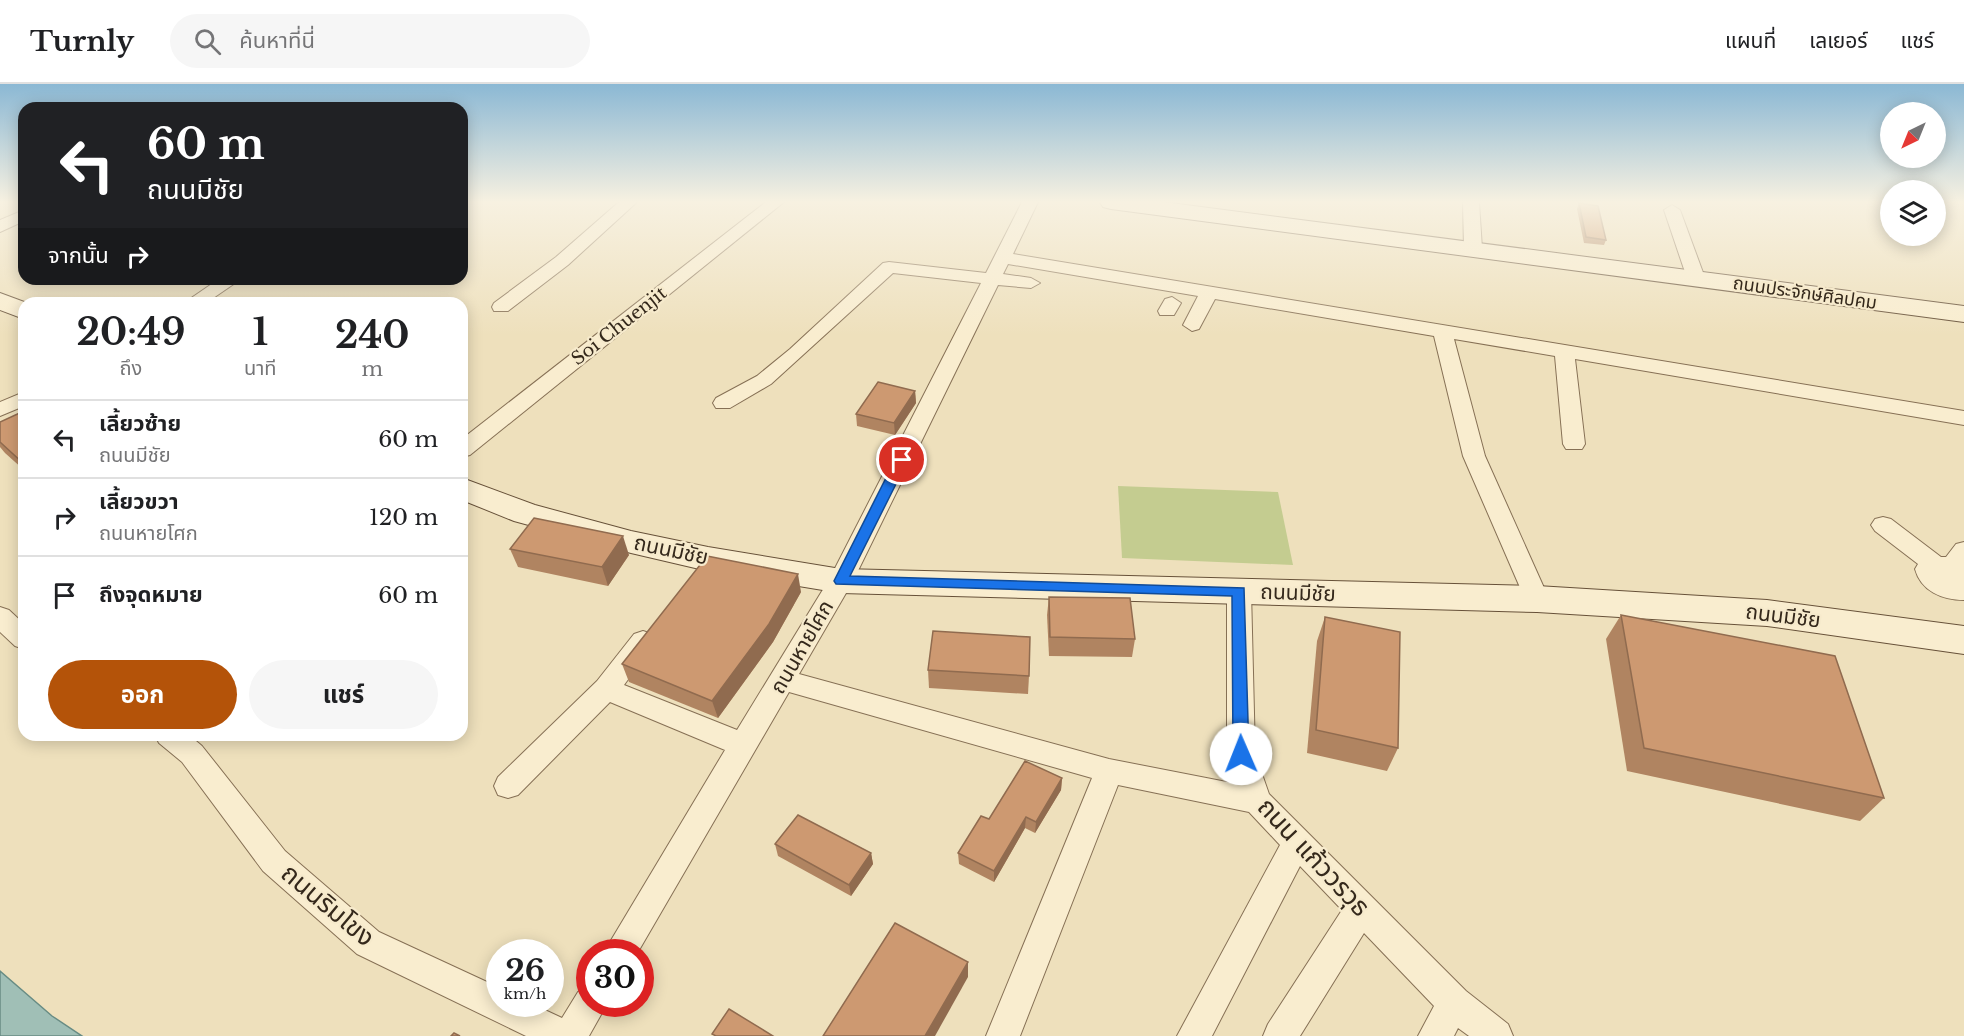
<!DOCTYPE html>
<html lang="th">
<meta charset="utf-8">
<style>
body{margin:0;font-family:"Libre Baskerville","Noto Sans Thai",serif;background:#f6f6f6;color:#202124;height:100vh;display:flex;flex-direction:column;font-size:22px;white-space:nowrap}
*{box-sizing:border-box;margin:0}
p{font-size:20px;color:#757577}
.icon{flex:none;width:33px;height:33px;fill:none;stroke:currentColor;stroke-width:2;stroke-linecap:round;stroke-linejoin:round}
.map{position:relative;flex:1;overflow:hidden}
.panel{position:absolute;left:18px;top:213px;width:450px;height:444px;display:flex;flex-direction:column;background:#fff;border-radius:18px;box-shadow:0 3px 15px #0003}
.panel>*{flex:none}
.hud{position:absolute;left:18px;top:18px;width:450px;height:183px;border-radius:18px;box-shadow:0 3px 15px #0003;background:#202124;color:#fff;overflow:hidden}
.needle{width:39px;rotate:223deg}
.tools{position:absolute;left:1880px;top:18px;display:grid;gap:12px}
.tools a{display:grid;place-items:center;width:66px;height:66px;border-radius:50%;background:#fff;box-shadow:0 3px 15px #0003;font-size:30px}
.speed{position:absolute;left:486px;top:855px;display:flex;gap:12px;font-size:30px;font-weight:700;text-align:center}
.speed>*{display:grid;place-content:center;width:78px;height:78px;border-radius:50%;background:#fff;box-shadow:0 3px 15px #0003;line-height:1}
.speed small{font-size:15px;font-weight:400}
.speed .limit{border:9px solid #d22;background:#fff;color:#111}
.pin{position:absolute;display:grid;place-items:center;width:51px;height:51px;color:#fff;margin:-26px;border:3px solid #fff;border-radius:50%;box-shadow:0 2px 6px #0007}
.me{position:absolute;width:66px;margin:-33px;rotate:359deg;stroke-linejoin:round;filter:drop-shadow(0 0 4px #0008)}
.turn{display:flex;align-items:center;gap:21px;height:126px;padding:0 30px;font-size:27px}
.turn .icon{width:78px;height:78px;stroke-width:2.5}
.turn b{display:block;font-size:42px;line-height:51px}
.then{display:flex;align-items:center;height:57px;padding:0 30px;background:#0003;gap:12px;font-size:22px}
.eta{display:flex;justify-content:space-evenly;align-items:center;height:102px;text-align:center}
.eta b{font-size:36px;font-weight:700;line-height:42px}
.action{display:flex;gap:12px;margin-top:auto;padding:12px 30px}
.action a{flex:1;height:69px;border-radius:36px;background:#b45309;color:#fff;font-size:24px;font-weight:700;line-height:69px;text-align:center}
.action a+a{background:#f6f6f6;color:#202124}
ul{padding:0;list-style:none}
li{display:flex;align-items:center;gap:18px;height:78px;padding:0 30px;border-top:2px solid #e0e0e0}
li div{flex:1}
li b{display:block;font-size:22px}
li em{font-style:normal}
header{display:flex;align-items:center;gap:36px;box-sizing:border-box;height:84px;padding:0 30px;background:#fff;border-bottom:2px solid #e0e0e0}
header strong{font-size:28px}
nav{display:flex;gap:33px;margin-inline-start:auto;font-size:21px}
.search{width:420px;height:54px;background:#f6f6f6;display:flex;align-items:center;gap:15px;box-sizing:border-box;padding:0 21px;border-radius:33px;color:#757577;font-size:22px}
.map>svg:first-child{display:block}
</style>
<header>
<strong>Turnly</strong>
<div class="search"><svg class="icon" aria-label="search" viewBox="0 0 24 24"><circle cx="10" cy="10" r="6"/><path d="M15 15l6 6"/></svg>ค้นหาที่นี่</div>
<nav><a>แผนที่</a><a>เลเยอร์</a><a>แชร์</a></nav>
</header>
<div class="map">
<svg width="1964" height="952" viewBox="0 0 1964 952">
<rect width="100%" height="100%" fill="#eee0bc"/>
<!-- green -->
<polygon fill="#c4cc90" points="1118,402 1278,408 1293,481 1122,474"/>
<!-- water -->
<polygon fill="#a0bfb6" stroke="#688c84" stroke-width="1.5" points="0,887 52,932 82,952 0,952"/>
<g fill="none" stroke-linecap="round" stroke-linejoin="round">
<defs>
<g id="street">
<polygon points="619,118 637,118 568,181 508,227 494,227 492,223 494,219 556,173"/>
<polygon points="766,118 784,118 470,371 462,373 462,355"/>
<polygon points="1022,118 1038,118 1013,170 1964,327 1964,341 1575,275 1585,360 1582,365 1566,365 1563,360 1555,272 1454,255 1485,372 1549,515 1546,522 1537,524 1528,522 1525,515 1463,372 1434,252 1215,215 1199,245 1192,247 1183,241 1198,212 1008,180 1003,190 1031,194 1040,199 1031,204 998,201 853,497 799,590 1109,675 1237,700 1227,670 1227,507 1230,501 1239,498 1248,501 1251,507 1255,670 1269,710 1466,907 1508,940 1513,952 1469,952 1458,944 1454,952 1418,952 1434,922 1364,849 1300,952 1263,952 1268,940 1342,826 1300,782 1212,952 1177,952 1280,761 1249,728 1118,701 1020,952 986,952 1092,694 789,608 638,868 604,868 725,666 610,618 518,711 508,714 498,711 494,702 498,693 597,597 634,550 643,547 652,550 656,557 624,601 737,646 830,494 981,199 893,189 771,300 730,324 716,324 713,319 716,314 757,292 790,265 883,179 889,178 986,189"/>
<polygon points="1463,118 1479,118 1482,165 1479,169 1473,170 1464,165"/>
<polygon points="1672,121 1680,126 1705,194 1702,198 1690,198 1687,194 1664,126"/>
<polygon points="24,126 24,137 0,148 0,136"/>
<polygon points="219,195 241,195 206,219 184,219"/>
<polygon points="1172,213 1181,219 1174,231 1160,231 1158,227 1165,215"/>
<polygon points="24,308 24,322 0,332 0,318"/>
<path d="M 1883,433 L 1891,435 L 1941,473 L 1946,473 L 1956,460 L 1964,458 L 1964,516 C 1942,516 1921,507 1915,485 L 1918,480 L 1875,447 L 1871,441 L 1875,435 Z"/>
<polygon points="0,523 9,526 24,540 24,565 15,562 0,548"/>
<polygon points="155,651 189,651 202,662 285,767 379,848 500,904 500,920 532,920 562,934 578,908 590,903 590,920 607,920 589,952 526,952 357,870 263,787 182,678 159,659"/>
</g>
<g id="secondary">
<polygon points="1100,118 1163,118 1964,222 1964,238 1111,125 1103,123"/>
<polygon points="0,209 27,219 24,219 24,235 0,226"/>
<polygon points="462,394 535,421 631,447 708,463 841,485 1537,502 1767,516 1964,542 1964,570 1767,542 1537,528 841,509 708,487 631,469 514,437 462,416"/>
</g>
</defs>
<!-- street casing -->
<use href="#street" stroke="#867055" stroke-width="2"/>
<!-- secondary casing -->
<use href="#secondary" stroke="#675139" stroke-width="2"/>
<!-- street -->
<use href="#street" fill="#f9edcf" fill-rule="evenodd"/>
<!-- secondary -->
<use href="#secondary" fill="#f9edcf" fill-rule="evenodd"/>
</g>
<!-- wall -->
<g fill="#b08461">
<polygon points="1579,119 1606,156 1604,161 1584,159 1577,125"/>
<polygon points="915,307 916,319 895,351 857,342 856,330"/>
<polygon points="24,327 24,386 5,369 0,363 0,338"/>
<polygon points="510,465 629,471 608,502 518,483"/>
<polygon points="801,508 773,558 718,634 629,598 622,580"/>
<polygon points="1049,513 1135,555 1132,573 1049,572 1047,531"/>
<polygon points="1621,531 1884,714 1860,737 1627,687 1606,555"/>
<polygon points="1325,533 1398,664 1387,687 1307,669 1317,557"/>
<polygon points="928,586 1029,592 1028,610 929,604"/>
<polygon points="1062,694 1061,706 1035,749 1025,744 994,798 959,780 958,769 989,735"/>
<polygon points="775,760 871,769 873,780 851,812 778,772"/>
</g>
<!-- shaded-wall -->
<g fill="#906b4f">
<polygon points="915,307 916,319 895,351 894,339"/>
<polygon points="623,452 629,471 608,502 602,483"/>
<polygon points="798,490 801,508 773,558 718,634 712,617"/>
<polygon points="1062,694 1061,706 1035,749 1036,738"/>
<polygon points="1026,733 1025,744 994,798 994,787"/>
<polygon points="871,769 873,780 851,812 849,801"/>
<polygon points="968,878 968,893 935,952 925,952"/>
</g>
<!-- building -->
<g fill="#cd9971" stroke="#906b4f" stroke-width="1.5">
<polygon points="1579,119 1598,122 1606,156 1586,153"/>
<polygon points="878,298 915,307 894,339 856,330"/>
<polygon points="24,327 24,380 0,358 0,338"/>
<polygon points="534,434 623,452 602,483 510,465"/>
<polygon points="707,472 798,490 769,540 712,617 622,580"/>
<polygon points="1049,513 1130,514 1135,555 1050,553"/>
<polygon points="1621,531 1835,572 1884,714 1644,664"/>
<polygon points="1325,533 1400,548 1398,664 1316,646"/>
<polygon points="933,547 1030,553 1029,592 928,586"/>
<polygon points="1025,677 1062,694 1036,738 1026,733 994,787 958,769 981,732 989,735"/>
<polygon points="798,731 871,769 849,801 775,760"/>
<polygon points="895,839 968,878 925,952 823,952"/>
<polygon points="729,925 773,952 716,952 712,950"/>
<polygon points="454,949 460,952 451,952"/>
</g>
<!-- sky -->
<linearGradient id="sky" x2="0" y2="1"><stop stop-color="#8bb8d4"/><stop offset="0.47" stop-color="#f7f1e1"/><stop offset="1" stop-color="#f7f1e1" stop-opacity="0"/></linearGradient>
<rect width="1964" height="251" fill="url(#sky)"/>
<!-- route -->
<polygon fill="#1a73e8" stroke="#114b97" stroke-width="1.5" points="902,372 908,376 850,492 1244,504 1249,670 1247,675 1235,675 1233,670 1232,512 836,500 834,497 895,376"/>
<g text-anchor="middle" stroke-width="4.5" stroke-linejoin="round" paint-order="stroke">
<!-- far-street labels -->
<g font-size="18" fill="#34281b" stroke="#f6eacc">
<text transform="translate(1805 209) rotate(8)" y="6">ถนนประจักษ์ศิลปคม</text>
<text transform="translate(619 242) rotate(-38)" y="6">Soi Chuenjit</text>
</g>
<!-- street labels -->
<g font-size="21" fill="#34281b" stroke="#f6eacc">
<text transform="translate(671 466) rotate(12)" y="7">ถนนมีชัย</text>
<text transform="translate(1298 509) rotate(2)" y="7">ถนนมีชัย</text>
<text transform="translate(1783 532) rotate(7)" y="7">ถนนมีชัย</text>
<text transform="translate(802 563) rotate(-60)" y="7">ถนนหายโศก</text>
</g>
<!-- near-street labels -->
<g font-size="26" fill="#34281b" stroke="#f6eacc">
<text transform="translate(1314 773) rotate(47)" y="9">ถนน แก้ววรวุธ</text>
<text transform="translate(328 821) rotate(40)" y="9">ถนนริมโขง</text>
</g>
</g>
</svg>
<div class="tools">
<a><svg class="needle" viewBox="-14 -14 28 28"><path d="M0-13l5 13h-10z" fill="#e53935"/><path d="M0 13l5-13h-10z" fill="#757577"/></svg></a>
<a><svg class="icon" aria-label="layers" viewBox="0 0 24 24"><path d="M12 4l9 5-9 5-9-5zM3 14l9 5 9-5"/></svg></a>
</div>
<div class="speed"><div>26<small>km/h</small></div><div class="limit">30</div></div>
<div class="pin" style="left:902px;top:376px;background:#d93025"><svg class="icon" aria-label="arrive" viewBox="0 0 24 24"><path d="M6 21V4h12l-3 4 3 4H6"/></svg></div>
<svg class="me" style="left:1241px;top:670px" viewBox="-20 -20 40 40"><circle r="19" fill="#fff"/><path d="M0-13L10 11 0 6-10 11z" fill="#1a73e8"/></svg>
<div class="hud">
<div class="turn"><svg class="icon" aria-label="left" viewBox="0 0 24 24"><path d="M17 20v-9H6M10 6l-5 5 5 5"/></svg><div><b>60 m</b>ถนนมีชัย</div></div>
<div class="then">จากนั้น<svg class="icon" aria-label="right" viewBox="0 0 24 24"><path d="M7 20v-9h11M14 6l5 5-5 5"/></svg></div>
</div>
<section class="panel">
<div class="eta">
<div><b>20:49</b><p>ถึง</p></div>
<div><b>1</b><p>นาที</p></div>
<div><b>240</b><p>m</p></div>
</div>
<ul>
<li><svg class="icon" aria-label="left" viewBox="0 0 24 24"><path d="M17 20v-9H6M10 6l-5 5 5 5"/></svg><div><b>เลี้ยวซ้าย</b><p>ถนนมีชัย</p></div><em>60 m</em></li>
<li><svg class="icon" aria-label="right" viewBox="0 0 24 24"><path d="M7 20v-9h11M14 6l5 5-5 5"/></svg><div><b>เลี้ยวขวา</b><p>ถนนหายโศก</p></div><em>120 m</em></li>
<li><svg class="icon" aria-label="arrive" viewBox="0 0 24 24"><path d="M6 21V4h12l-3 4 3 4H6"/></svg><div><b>ถึงจุดหมาย</b></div><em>60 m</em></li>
</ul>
<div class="action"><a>ออก</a><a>แชร์</a></div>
</section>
</div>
